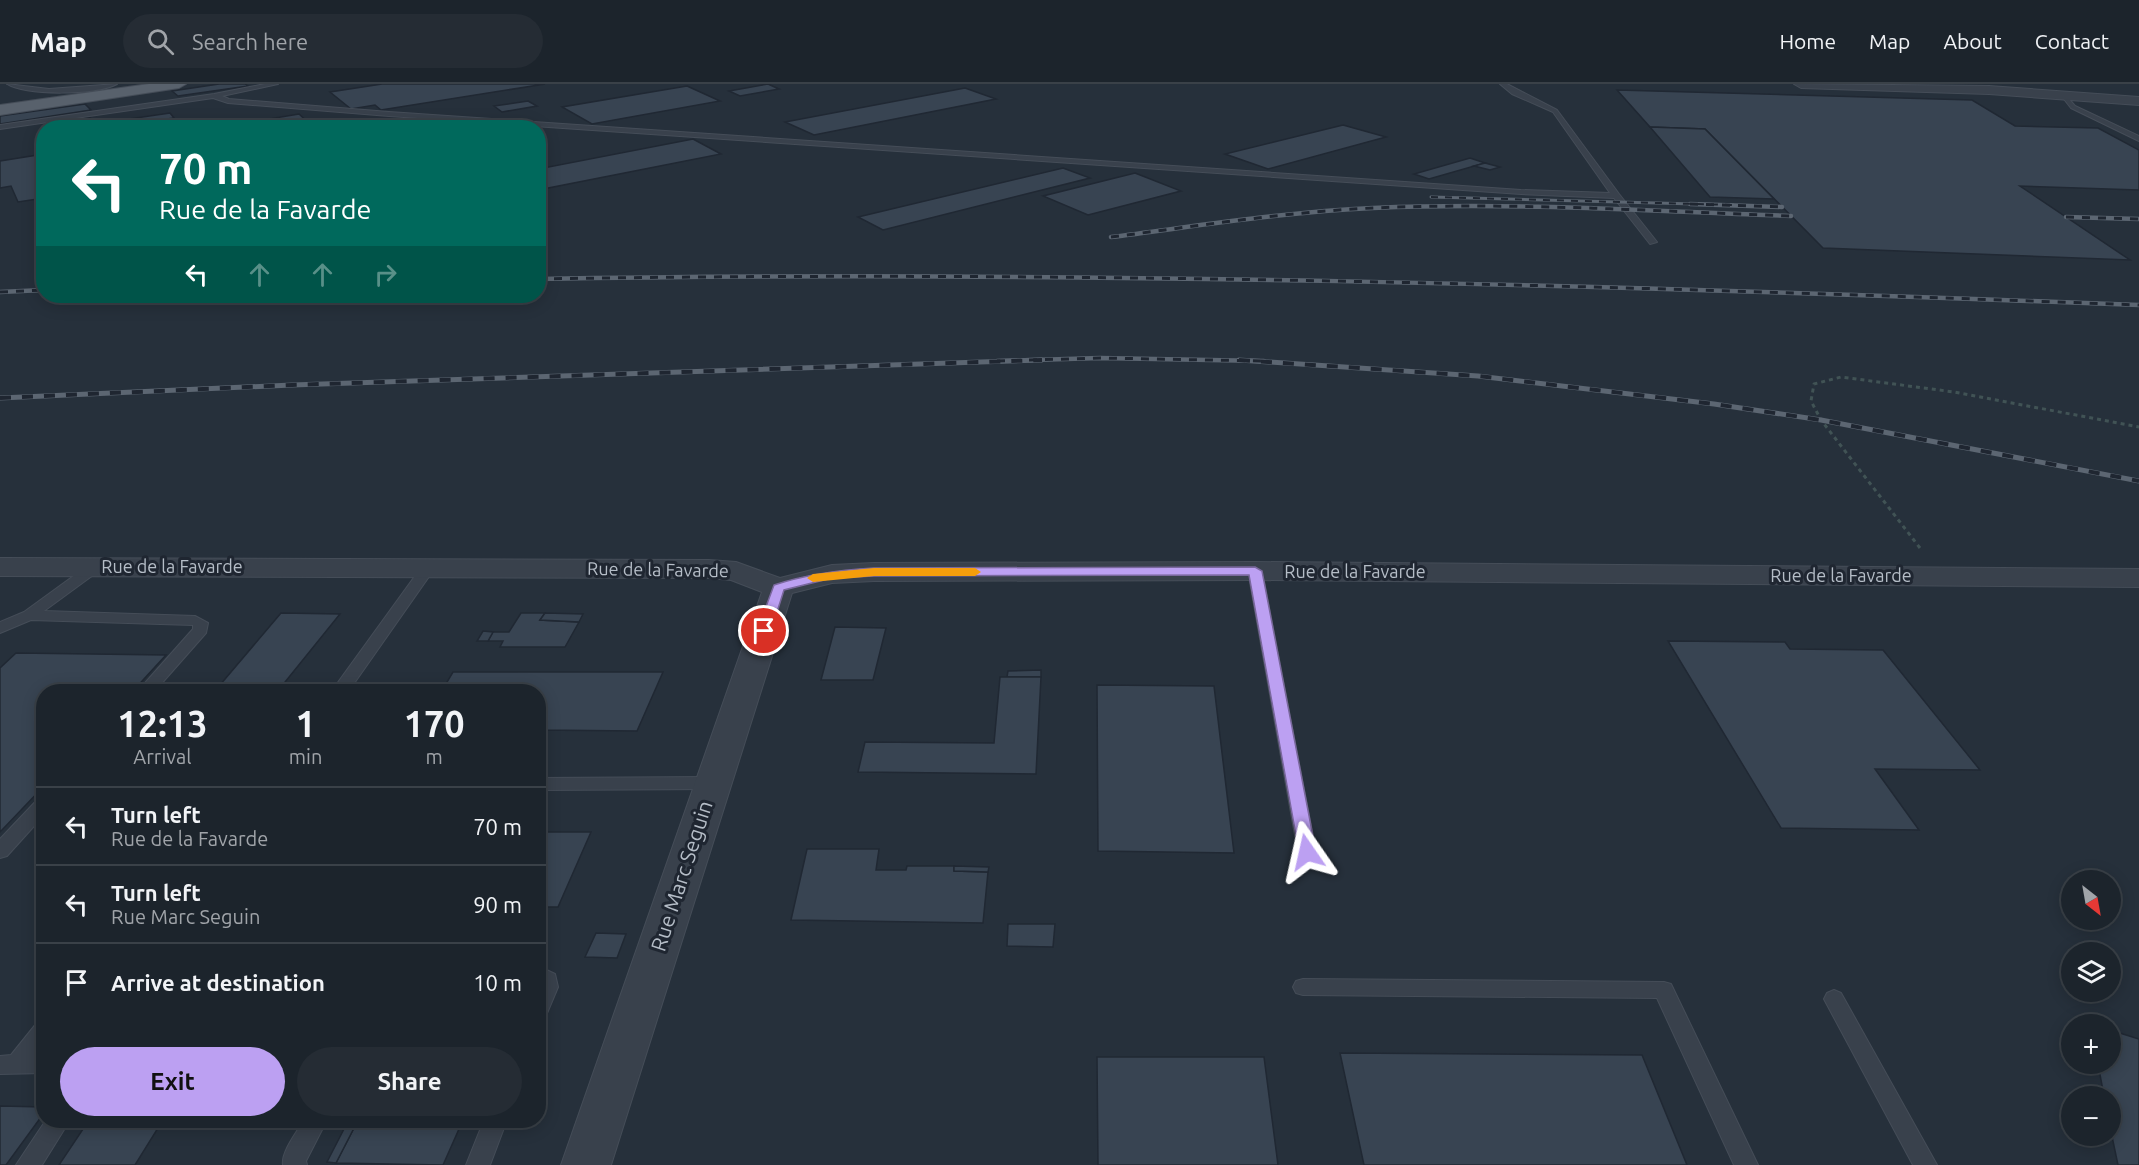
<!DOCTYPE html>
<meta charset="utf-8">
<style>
body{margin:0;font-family:Ubuntu,sans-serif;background:#252c34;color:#f1f3f6;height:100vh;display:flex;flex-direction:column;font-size:22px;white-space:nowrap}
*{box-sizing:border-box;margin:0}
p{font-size:20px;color:#a0a4a9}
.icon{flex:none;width:33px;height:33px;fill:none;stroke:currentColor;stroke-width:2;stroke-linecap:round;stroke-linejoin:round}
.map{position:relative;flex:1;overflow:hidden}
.sheet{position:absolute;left:36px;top:600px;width:510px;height:444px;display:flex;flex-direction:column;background:#1c242c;border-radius:24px;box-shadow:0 3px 15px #0003,0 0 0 2px #3a4148}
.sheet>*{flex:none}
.guide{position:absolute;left:36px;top:36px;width:510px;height:183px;border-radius:24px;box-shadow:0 3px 15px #0003,0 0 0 2px #3a4148;background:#00695c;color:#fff;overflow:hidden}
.needle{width:39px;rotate:149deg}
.fabs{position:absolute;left:2061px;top:786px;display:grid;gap:12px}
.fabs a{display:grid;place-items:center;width:60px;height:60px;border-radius:50%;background:#1c242c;box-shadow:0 3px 15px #0003,0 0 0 2px #3a4148;font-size:30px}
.pin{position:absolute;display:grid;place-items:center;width:51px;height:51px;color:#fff;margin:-26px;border:3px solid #fff;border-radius:50%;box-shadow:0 2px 6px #0007}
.me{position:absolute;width:66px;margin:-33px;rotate:349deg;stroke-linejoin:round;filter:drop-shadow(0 0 4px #0008)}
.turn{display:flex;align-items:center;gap:21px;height:126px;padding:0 24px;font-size:27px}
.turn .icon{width:78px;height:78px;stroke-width:2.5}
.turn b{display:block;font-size:42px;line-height:51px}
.lanes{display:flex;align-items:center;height:57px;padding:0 24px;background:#0003;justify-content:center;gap:30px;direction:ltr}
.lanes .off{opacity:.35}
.eta{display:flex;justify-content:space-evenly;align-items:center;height:102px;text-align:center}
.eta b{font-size:36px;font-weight:700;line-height:42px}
.action{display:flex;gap:12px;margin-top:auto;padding:12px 24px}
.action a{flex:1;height:69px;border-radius:36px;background:#bca0f2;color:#111;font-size:24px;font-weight:700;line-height:69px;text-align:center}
.action a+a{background:#252c34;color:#f1f3f6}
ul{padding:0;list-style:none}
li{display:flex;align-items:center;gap:18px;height:78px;padding:0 24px;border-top:2px solid #3a4148}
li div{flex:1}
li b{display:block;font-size:22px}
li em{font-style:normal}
header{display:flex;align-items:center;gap:36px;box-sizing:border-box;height:84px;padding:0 30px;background:#1c242c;border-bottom:2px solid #3a4148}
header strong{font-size:28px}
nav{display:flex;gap:33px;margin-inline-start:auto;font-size:21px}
.search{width:420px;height:54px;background:#252c34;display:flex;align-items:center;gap:15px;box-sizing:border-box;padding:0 21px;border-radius:33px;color:#a0a4a9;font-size:22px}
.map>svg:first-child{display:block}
</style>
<header>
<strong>Map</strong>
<div class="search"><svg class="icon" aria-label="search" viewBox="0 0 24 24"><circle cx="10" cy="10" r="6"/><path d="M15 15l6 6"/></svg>Search here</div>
<nav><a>Home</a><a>Map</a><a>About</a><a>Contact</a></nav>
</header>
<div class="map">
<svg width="2139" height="1081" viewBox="0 0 2139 1081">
<rect width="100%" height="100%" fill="#26303b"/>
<!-- building -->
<g fill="#384452" stroke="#202833" stroke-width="1.5">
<polygon points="219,0 245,0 248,2 178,12 172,7"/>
<polygon points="382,0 545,0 381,26 375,21 351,25 330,8"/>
<polygon points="768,0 779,5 740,12 729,7"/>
<polygon points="687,2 720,17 592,40 562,23"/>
<polygon points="965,4 996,15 814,51 785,38"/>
<polygon points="1617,6 1972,16 2015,42 2098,44 2139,66 2139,106 2020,102 2130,176 1823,164 1705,45 1650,43"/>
<polygon points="528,17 537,22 502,28 494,22"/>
<polygon points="85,20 91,26 0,40 0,32"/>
<polygon points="170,29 174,34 119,42 115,37"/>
<polygon points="299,30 314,44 215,44"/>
<polygon points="90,33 94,39 64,44 49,44 47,40"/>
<polygon points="1343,41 1386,53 1268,85 1225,70"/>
<polygon points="1650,43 1705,45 1774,115 1710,113"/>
<polygon points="693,55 721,70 538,106 538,85"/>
<polygon points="44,70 44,114 18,118 11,102 0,104 0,77"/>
<polygon points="1470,74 1485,79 1429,95 1414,90"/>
<polygon points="1485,79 1500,83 1490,86 1474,82"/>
<polygon points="1063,84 1090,94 883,146 858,133"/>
<polygon points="1135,89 1181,107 1088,131 1043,112"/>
<polygon points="281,529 340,530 277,608 214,608"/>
<polygon points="521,529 545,529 540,536 579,538 565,563 500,563 503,557 488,557 493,548 509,548"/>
<polygon points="545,529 583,530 579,538 540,536"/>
<polygon points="835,543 886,544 873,596 821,596"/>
<polygon points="483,547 493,548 488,557 477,557"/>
<polygon points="1668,557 1785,558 1790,565 1883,566 1980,686 1875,685 1919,746 1781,744"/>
<polygon points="16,569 166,571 132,608 44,608 44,702 0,748 0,584"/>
<polygon points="1041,586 1041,593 1007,593 1008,587"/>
<polygon points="453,588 663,588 637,647 538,646 538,608 441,608"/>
<polygon points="1000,593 1041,593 1036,690 858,688 865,658 994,659"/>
<polygon points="1097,601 1214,602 1234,769 1098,767"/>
<polygon points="538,748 591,748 558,823 538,823"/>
<polygon points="807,765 879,765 876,786 906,786 907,782 954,782 954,787 988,788 983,839 791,836"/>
<polygon points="954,782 989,783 988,788 954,787"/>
<polygon points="1008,840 1055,840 1053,863 1007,862"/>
<polygon points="596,849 626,850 617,874 585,873"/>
<polygon points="2110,946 2139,955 2139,1081 2118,1081 2110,1043 2110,1012 2104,1012 2098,980 2110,980"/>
<polygon points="1340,969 1642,971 1687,1081 1364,1081"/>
<polygon points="1097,973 1264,973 1278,1081 1098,1081"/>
<polygon points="0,1022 44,1023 44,1029 6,1081 0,1081"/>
<polygon points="89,1036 163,1036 135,1081 59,1081"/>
<polygon points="348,1036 463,1036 443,1081 336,1079 354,1044 345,1043"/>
<polygon points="345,1043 354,1044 336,1079 327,1078"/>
</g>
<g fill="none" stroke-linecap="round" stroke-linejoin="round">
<defs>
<g id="service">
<path d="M 7,0 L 49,5 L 117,0 C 96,11 27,12 7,0 Z"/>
<polygon points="265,0 278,0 222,12 229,15 389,28 1521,106 1610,109 1553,28 1512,10 1500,0 1507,0 1557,26 1619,110 1657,158 1650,160 1614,114 1521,110 389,32 228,19 213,14 0,45 0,41 214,10"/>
<polygon points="2063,8 2075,22 2139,52 2139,57 2071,24 2060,10"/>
<polygon points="95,479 100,480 102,483 100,486 44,527 195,532 208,539 206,549 154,608 137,608 193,545 193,541 31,536 0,549 0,538 24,528 90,480"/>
<polygon points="428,480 435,484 348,608 331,608 423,481"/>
<polygon points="1255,483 1262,487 1316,768 1314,773 1307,775 1300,773 1298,768 1248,487"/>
<polygon points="713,693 719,695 722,699 719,703 713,705 538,706 538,694"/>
<polygon points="44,713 44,731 7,772 0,774 0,755 38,715"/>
<polygon points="538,882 555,890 558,903 545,934 538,937"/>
<polygon points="1303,895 1664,898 1671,900 1758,1081 1734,1081 1657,914 1303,911 1296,909 1293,903 1296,897"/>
<polygon points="1834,906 1841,909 1937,1081 1913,1081 1824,915 1827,909"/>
<polygon points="44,937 44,963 37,971 44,971 44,989 0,990 0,972 11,971 36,940"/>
<polygon points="46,1036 70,1036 42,1081 16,1081"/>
<path d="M 304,1036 L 327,1036 L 306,1077 L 307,1081 L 283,1081 C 281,1068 297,1048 304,1036 Z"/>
<polygon points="484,1036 507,1036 490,1081 466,1081"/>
</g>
<polygon id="minor" points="0,474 709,476 736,478 780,494 832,481 874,479 1255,478 2139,485 2139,503 1255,496 874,497 832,499 792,509 611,1081 561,1081 762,508 731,496 709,494 0,492"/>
<polygon id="tertiary" points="1794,0 1989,2 2139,13 2139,21 1989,10 1801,4"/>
<polygon id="primary" points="149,0 186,0 179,4 0,31 0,21"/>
</defs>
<!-- service casing -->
<use href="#service" stroke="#454d58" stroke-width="2"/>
<!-- minor casing -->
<use href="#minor" stroke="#454d58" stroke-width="2"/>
<!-- tertiary casing -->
<use href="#tertiary" stroke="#454d58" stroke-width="2"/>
<!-- primary casing -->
<use href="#primary" stroke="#454d58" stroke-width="2"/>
<!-- path -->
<polyline stroke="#415355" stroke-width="3" stroke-dasharray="4 4" stroke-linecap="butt" points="1920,464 1821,336 1811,317 1814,300 1841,293 1954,308 2139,343"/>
<!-- service -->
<use href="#service" fill="#39414c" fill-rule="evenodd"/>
<!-- minor -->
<use href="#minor" fill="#39414c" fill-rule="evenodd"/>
<!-- tertiary -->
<use href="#tertiary" fill="#39414c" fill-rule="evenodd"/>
<!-- primary -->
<use href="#primary" fill="#58616c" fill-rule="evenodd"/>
<defs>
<polyline id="rail-far2" points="1431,113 1733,121"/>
<g id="rail-far1">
<polyline points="1690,120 1782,123"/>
<polyline points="2066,133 2139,135"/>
<path d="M 1111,153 C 1198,142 1285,128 1373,124 C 1512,118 1652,127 1791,132"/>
<path d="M 538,195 C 1072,186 1605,201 2139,221"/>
<polyline points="0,208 44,206"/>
<polyline points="997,277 1100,274 1264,277"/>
</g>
<g id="rail">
<polyline points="1239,276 1478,292 1714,320 1821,336 2139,397"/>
<polyline points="0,314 292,301 1042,276"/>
</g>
</defs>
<!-- rail-far2 casing -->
<use href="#rail-far2" stroke="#5c6672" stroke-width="3"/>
<!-- rail-far1 casing -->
<use href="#rail-far1" stroke="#5c6672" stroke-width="4.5"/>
<!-- rail casing -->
<use href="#rail" stroke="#5c6672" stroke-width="5"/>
<!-- rail-far2 -->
<use href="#rail-far2" stroke="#1f2631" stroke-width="2" stroke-dasharray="7" stroke-linecap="butt"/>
<!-- rail-far1 -->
<use href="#rail-far1" stroke="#1f2631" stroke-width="3" stroke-dasharray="8" stroke-linecap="butt"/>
<!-- rail -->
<use href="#rail" stroke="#1f2631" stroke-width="4" stroke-dasharray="11" stroke-linecap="butt"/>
</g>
<!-- route -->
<path fill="#bca0f2" stroke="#7a689d" stroke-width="1.5" d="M 1255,483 L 1262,487 L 1316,768 L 1313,772 L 1307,774 L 1301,772 L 1299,768 L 1249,491 L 874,492 L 832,494 L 784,506 L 771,547 L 764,551 L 757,547 L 774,501 C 807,490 839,486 874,484 Z"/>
<!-- slow -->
<polygon fill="#f59e0b" points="874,484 975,484 981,488 975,492 874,492 813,498 807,494 813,490"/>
<g text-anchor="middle" stroke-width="6" stroke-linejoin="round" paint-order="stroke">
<!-- street labels -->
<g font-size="18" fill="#b5bdc7" stroke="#1f2631">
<text x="172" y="489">Rue de la Favarde</text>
<text transform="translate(658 486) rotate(1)" y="6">Rue de la Favarde</text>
<text x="1355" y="494">Rue de la Favarde</text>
<text x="1841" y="498">Rue de la Favarde</text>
</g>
<!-- near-street labels -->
<g font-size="21" fill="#b5bdc7" stroke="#1f2631">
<text transform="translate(682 792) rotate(-72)" y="7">Rue Marc Seguin</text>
</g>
</g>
</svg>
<div class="fabs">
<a><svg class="needle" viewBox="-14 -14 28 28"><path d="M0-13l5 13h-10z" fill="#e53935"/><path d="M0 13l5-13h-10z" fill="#a0a4a9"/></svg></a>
<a><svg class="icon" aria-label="layers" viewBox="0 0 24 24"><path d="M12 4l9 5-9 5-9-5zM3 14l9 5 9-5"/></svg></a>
<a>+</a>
<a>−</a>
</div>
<div class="pin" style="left:764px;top:547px;background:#d93025"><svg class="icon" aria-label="arrive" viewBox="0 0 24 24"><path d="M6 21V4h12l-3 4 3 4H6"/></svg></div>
<svg class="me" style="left:1307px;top:768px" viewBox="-20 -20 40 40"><path d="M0-17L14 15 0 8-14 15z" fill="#bca0f2" stroke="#fff" stroke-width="4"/></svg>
<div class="guide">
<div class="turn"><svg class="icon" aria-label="left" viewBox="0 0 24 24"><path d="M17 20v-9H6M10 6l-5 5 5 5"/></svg><div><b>70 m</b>Rue de la Favarde</div></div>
<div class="lanes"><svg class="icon" aria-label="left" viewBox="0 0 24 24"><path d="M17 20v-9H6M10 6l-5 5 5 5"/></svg><svg class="icon off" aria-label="ahead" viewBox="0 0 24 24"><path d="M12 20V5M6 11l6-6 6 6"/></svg><svg class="icon off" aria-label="ahead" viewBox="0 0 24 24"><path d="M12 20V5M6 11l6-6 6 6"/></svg><svg class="icon off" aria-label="right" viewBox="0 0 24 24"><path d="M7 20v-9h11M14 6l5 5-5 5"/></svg></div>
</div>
<section class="sheet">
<div class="eta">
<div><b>12:13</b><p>Arrival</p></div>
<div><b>1</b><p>min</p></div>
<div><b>170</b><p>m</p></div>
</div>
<ul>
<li><svg class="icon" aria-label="left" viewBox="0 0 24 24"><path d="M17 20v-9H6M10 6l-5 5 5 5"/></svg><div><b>Turn left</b><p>Rue de la Favarde</p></div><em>70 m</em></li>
<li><svg class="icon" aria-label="left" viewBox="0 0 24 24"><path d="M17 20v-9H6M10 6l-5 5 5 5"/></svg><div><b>Turn left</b><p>Rue Marc Seguin</p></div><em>90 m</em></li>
<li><svg class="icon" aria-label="arrive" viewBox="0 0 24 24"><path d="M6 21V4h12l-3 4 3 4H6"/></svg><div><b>Arrive at destination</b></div><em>10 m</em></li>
</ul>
<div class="action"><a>Exit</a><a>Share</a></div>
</section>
</div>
